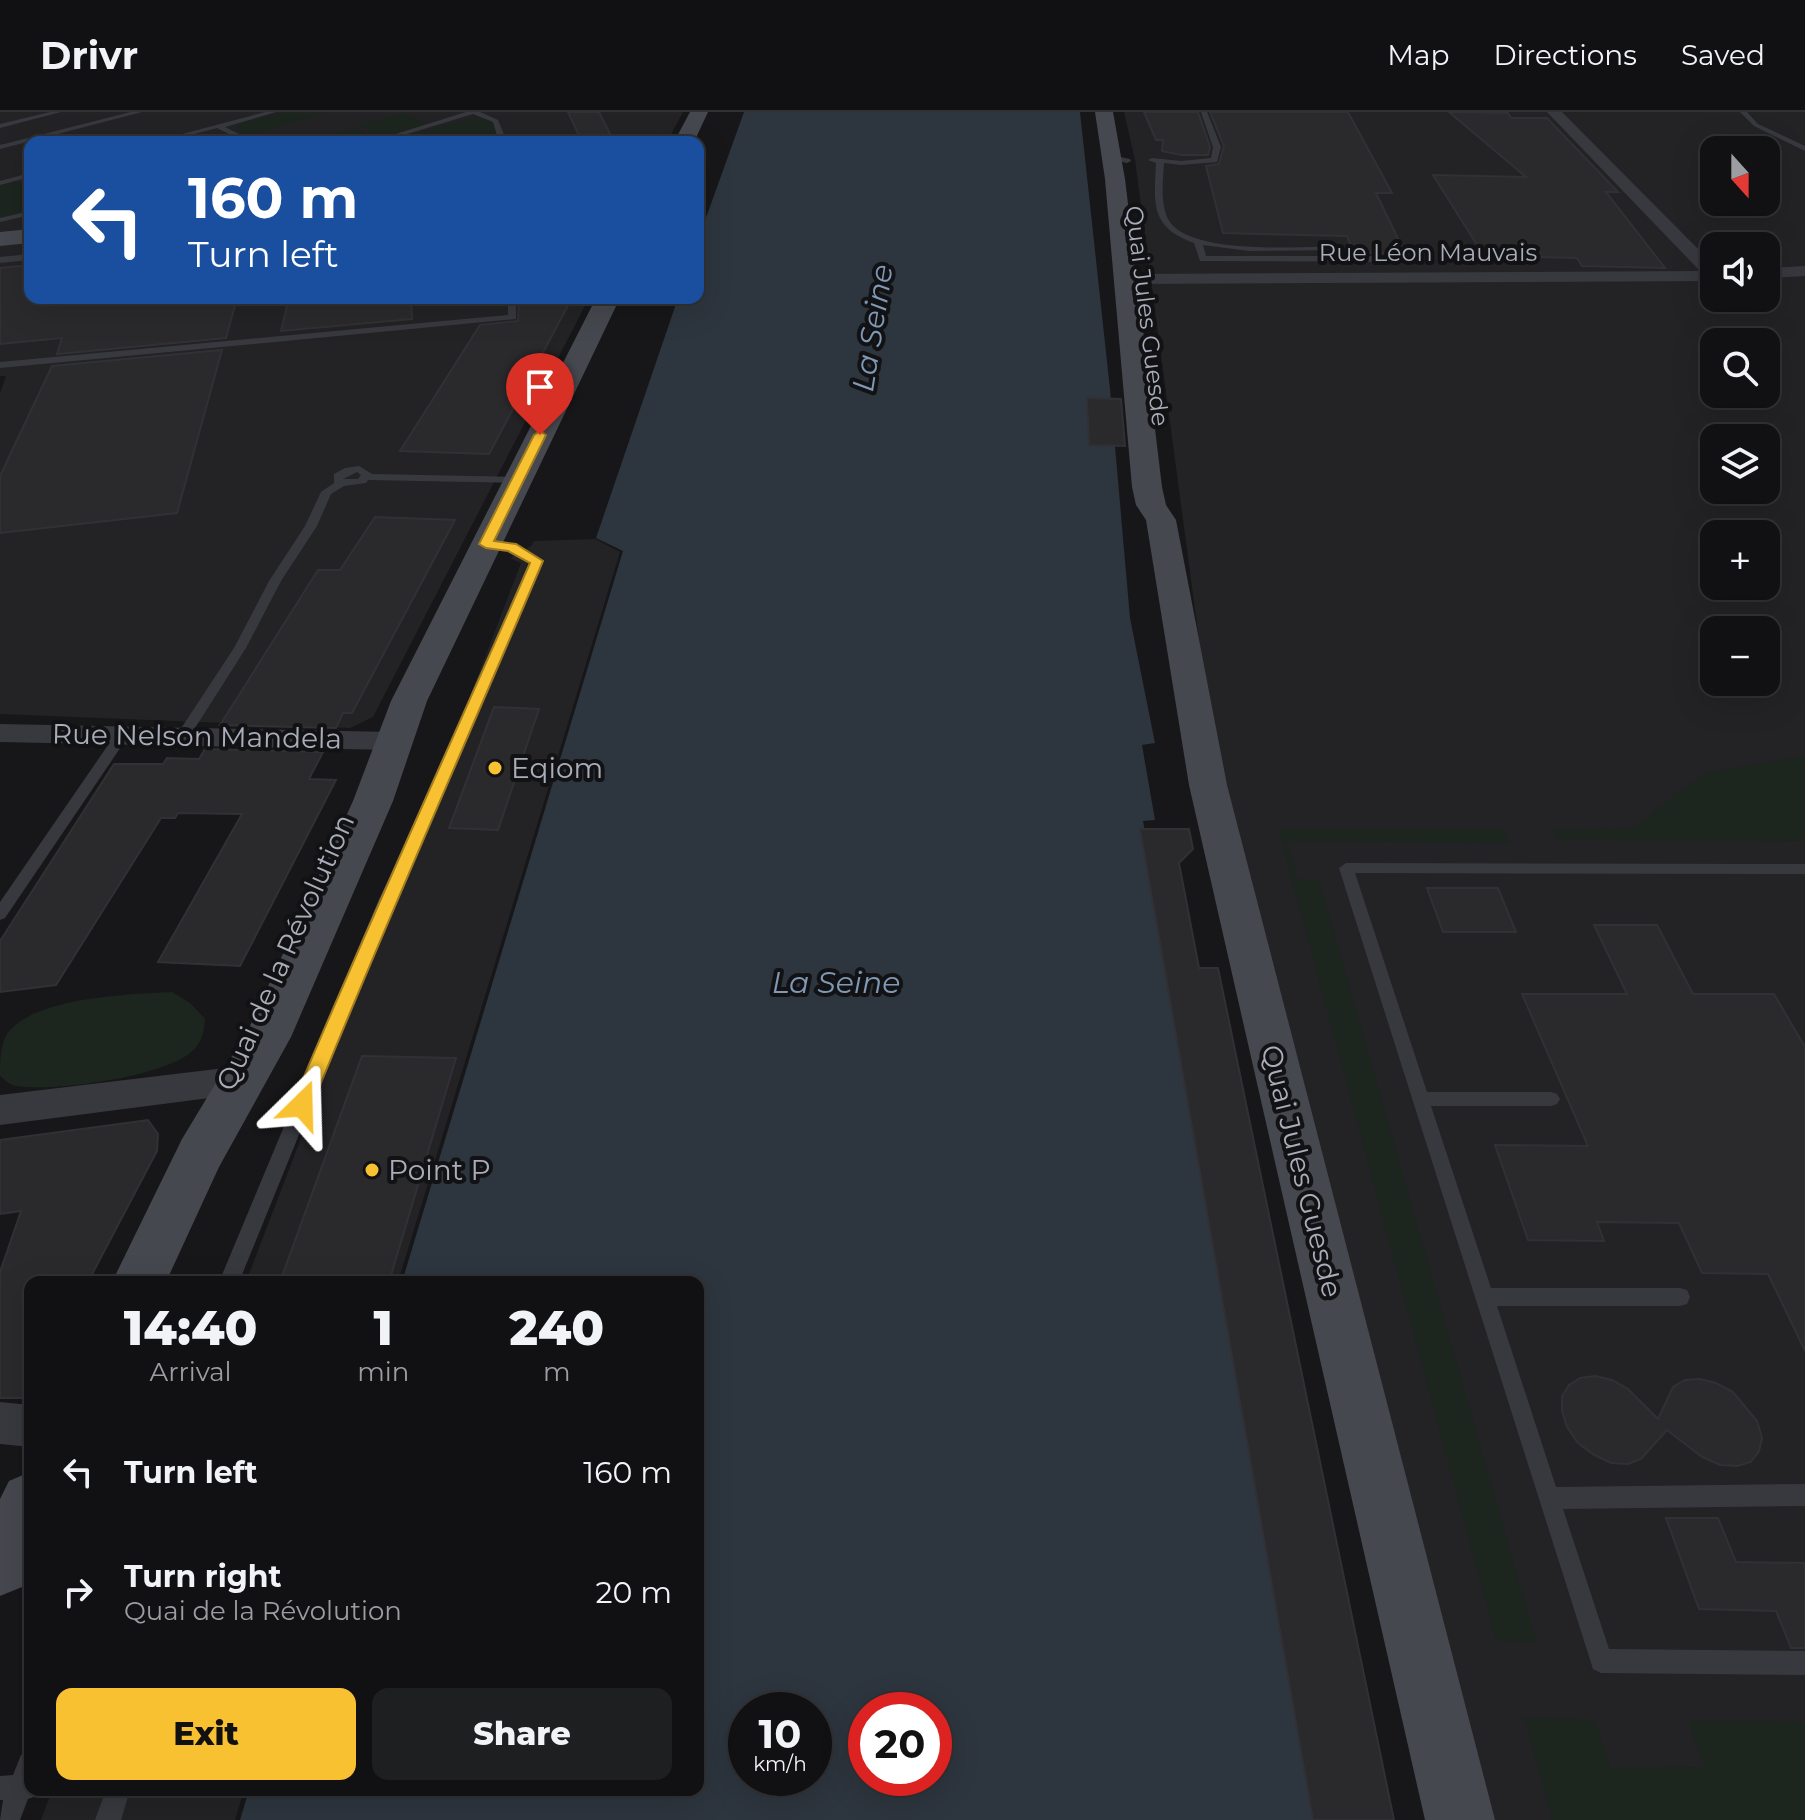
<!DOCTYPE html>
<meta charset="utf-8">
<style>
body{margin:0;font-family:Montserrat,sans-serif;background:#1e1f21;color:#f1f3f6;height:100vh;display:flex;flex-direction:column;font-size:30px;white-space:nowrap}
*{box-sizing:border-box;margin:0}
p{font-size:26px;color:#9c9da0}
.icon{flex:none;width:44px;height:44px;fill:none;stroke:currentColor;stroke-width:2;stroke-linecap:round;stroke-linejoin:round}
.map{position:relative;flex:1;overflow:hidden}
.sheet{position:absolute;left:24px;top:1164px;width:680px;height:520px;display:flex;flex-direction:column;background:#111113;border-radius:16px;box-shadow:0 8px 32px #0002,0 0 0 2px #303133}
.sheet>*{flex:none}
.banner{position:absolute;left:24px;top:24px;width:680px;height:168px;border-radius:16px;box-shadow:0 8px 32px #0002,0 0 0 2px #303133;background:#1a4fa0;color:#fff;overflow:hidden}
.needle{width:52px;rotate:159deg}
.fabs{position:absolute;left:1700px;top:24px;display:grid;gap:16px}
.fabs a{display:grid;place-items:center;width:80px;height:80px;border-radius:16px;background:#111113;box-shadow:0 8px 32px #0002,0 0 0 2px #303133;font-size:40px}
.speed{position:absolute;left:728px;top:1580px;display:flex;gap:16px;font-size:40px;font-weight:700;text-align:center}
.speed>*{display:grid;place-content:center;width:104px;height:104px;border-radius:50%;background:#111113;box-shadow:0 8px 32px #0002,0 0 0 2px #303133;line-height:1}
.speed small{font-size:20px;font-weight:400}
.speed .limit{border:12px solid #d22;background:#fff;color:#111}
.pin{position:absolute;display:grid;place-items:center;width:68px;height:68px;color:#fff;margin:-82px -34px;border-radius:50% 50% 50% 0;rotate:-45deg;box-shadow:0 0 8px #0007}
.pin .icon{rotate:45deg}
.me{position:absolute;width:88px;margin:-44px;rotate:22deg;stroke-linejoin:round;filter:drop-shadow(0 0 6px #0008)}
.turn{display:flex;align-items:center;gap:28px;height:168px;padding:0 32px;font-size:36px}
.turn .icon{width:104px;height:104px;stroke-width:2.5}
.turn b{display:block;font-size:56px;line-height:68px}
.eta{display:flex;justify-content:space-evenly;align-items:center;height:136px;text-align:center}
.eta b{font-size:48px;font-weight:800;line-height:56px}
.button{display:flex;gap:16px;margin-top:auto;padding:16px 32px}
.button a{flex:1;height:92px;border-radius:16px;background:#f8c131;color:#111;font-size:32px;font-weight:800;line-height:92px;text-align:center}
.button a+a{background:#1e1f21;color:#f1f3f6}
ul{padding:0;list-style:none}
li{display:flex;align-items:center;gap:24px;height:120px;padding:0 32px}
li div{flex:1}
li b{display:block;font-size:30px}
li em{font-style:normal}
header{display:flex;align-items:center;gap:48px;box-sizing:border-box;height:112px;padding:0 40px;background:#111113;border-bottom:2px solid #303133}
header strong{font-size:38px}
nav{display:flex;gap:44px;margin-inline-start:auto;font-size:28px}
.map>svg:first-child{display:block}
</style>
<header>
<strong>Drivr</strong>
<nav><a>Map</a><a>Directions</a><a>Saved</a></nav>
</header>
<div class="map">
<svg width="1805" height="1708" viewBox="0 0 1805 1708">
<rect width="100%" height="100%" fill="#171719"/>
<!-- built -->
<g fill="#232326" fill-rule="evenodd">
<polygon points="0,0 683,0 667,30 30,30 30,186 589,186 373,605 350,616 0,602 0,281 6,264 0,264"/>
<path d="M 1124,0 L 1805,0 L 1805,1708 L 1463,1708 L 1218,670 L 1135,48 ZM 1714,38 L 1766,38 L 1766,90 L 1714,90 ZM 1714,134 L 1766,134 L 1766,186 L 1714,186 ZM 1714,230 L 1766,230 L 1766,282 L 1714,282 ZM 1714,326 L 1766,326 L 1766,378 L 1714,378 ZM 1714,422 L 1766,422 L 1766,474 L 1714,474 ZM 1714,518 L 1766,518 L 1766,570 L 1714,570 Z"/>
<polygon points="595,427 620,440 398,1170 246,1170 521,451 510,446 531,434 534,429"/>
<polygon points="52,1678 244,1678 235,1708 41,1708"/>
</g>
<!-- green -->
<g fill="#1d251f">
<polygon points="285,0 325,1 249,24 234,16 244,10"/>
<polygon points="405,1 427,14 381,27 360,13"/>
<polygon points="477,5 492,9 499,30 384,29"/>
<polygon points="356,15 377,28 304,30 306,28"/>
<polygon points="15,70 30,71 30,85 25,98 0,106 0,73"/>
<polygon points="1805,644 1805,729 1558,727 1552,718 1632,717 1704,661"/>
<polygon points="1281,717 1503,717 1509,731 1287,729 1298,767 1319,768 1536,1530 1496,1529 1279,719"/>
<path d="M 172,880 L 190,891 L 205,907 C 204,920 202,931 191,940 C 163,965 53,980 16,974 C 10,973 5,968 0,964 C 0,950 0,934 7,922 C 33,885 130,882 172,880 Z"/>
<polygon points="1524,1605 1595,1608 1611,1656 1704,1655 1689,1609 1805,1610 1805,1708 1552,1708"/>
</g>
<!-- water -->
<path fill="#2d353e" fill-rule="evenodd" d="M 744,0 L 1080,0 L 1110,277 L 1130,506 L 1155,631 L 1142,633 L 1155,708 L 1143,709 L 1319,1708 L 240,1708 L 249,1678 L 698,1678 L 698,1170 L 402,1170 L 623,439 L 596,426 L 678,186 L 698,186 L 698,128 ZM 746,1598 L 814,1598 L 814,1666 L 746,1666 ZM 866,1598 L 934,1598 L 934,1666 L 866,1666 Z"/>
<!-- building -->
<g fill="#2a2a2d" stroke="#313135" stroke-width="2">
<polygon points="568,0 599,0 614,30 582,30"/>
<polygon points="1144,0 1198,0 1210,35 1208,43 1181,43 1162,39 1163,28 1156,28"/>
<polygon points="1210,0 1348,0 1392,81 1376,81 1403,137 1394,141 1354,141 1347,124 1223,121 1206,54 1219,52 1224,34"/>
<polygon points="1449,0 1508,1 1511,6 1547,6 1618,80 1606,80 1665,156 1582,154 1577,146 1484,144 1433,63 1526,65"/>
<polygon points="30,153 30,186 237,186 226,226 57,242 62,226 0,232 0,156"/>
<polygon points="289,186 411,186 412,207 281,219"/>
<polygon points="519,186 572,186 489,342 400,339 480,213 518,209"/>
<polygon points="222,238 177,401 0,421 0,364 52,254"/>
<polygon points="1087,286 1121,287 1125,334 1089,333"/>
<polygon points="375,405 455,408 352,601 343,601 336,616 220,613 318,458 340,458"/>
<polygon points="494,595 539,597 498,718 449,716"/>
<polygon points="205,637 323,640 309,667 336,668 240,854 158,850 242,702 178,701 175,706 161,706 56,873 0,880 0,829 114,652 163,652 167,646 199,647"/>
<polygon points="1140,717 1189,717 1193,737 1179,751 1199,856 1218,856 1394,1708 1313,1708"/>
<polygon points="1427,776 1498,776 1516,820 1443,820"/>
<polygon points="1594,813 1657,813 1693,882 1774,882 1805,935 1805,1239 1768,1162 1702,1161 1679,1111 1597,1110 1604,1129 1528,1128 1495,1033 1588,1034 1522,882 1627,882"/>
<polygon points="362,944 456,946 389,1170 280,1170"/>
<polygon points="148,1008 158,1022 157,1039 88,1170 30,1170 30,1286 0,1286 0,1160 21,1099 0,1102 0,1028"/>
<polygon points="1595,1264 1612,1268 1628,1277 1658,1307 1673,1275 1685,1268 1700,1267 1716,1271 1733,1280 1757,1309 1762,1326 1759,1339 1751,1350 1737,1354 1720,1353 1702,1345 1667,1318 1641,1347 1628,1352 1611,1351 1594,1343 1578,1331 1567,1315 1562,1299 1562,1284 1569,1273 1580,1266"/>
<polygon points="1666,1406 1718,1406 1736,1450 1805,1451 1805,1536 1791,1536 1776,1499 1699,1497"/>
</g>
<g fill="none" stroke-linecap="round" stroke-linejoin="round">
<!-- lane -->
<g fill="#38393f" fill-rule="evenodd">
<polygon points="50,0 61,0 0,16 0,12"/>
<polygon points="131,0 142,0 0,37 0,33"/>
<polygon points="265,0 276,0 225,15 255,30 245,30 217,16 164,30 152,30"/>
<polygon points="466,0 480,0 498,8 507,30 499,30 493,10 473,2 381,30 370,30"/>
<path d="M 1201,0 L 1207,0 L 1221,35 L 1217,50 L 1181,53 L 1164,51 C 1163,69 1160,90 1168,107 C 1188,145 1309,134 1347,134 L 1351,136 L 1347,138 L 1249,139 L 1203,133 L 1206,144 L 1420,144 L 1427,137 L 1431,139 L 1423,150 L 1200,149 L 1194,131 C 1150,115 1154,92 1156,51 L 1148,48 L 1152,46 L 1181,49 L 1211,46 L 1213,35 Z"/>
<polygon points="1740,0 1747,0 1758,12 1805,34 1805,39 1754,14"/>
<polygon points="539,26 542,26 544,30 536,30"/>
<polygon points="1111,43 1130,47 1131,49 1127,51 1108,47"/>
<polygon points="30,61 30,65 0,73 0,69"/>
<polygon points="30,99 30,103 0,110 0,106"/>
<polygon points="30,142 30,148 0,151 0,145"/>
<polygon points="1766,176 1779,184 1775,187 1766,183"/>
<polygon points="508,186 516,186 516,207 0,256 0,250 508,203"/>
<path d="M 359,354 L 372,362 L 518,365 L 523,368 L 518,371 L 368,368 L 366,371 L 344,374 L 331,382 L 317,414 L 281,469 L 246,536 L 188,627 L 178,627 L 176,624 L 234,536 L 269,469 L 305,414 L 321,380 L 334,371 L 334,362 L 345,356 ZM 357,360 L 361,363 L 358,367 L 343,367 Z"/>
<polygon points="486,429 515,433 543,449 439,693 395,787 239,1170 219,1170 379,787 425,693 531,450 508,438 482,434 482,430"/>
<polygon points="122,619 129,623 127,626 5,806 0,808 0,790 117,620"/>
<polygon points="1346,751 1805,752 1805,762 1355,761 1427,980 1551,980 1557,982 1560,987 1557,992 1551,994 1431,994 1491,1176 1680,1176 1687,1178 1690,1185 1687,1192 1680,1194 1497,1194 1556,1375 1805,1372 1805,1394 1563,1397 1609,1537 1805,1539 1805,1563 1601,1561 1593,1557 1339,756"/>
<polygon points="30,1640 30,1678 39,1678 37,1684 28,1687 20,1708 0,1708 3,1688 0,1688 0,1664 13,1663 21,1643"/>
<polygon points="106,1678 130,1678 121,1708 95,1708"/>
</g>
<!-- street -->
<g fill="#38393f" fill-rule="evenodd">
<polygon points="1547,0 1562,0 1714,153 1714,169 1126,172 1117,167 1126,162 1700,159"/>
<polygon points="1805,154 1805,164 1766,166 1766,156"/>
<polygon points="0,612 394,620 404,623 408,629 404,635 394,638 0,630"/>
<polygon points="225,956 237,960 242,970 237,980 225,984 0,1013 0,983"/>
<polygon points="0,1290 30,1293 30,1335 0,1332"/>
</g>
<!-- secondary -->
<g fill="#46484f" fill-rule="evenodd">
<polygon points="690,0 708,0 694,30 674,30"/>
<polygon points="1095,0 1113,0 1125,67 1162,375 1166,393 1176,408 1227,673 1495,1708 1425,1708 1189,673 1146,408 1136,393 1132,375 1105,67"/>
<polygon points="30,117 30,131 0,134 0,120"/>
<polygon points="596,186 620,186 427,589 393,689 291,925 219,1055 166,1170 112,1170 182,1027 249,916 353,689 391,589"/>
<polygon points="30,1360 30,1457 22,1475 0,1484 0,1387 9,1369"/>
</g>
</g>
<!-- route -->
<path fill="#f8c131" stroke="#a17d20" stroke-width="2" d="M 540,319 L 546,323 L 494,429 L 516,432 L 543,449 C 466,631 386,810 312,993 L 309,999 L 302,1002 L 295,999 L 292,993 C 368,811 451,632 530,451 L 508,439 L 486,436 L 479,432 L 534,323 Z"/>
<!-- markers -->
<g fill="#f8c131" stroke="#121214" stroke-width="3">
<circle cx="495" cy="656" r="8"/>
<circle cx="372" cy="1058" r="8"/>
</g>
<g text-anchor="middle" stroke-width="8" stroke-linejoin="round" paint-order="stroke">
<!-- far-street labels -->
<g font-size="24" fill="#a9adba" stroke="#121214">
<text x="1428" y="149">Rue Léon Mauvais</text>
<text transform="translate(1147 204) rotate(83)" y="8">Quai Jules Guesde</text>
</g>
<!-- street labels -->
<g font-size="28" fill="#a9adba" stroke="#121214">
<text transform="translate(197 624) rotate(1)" y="10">Rue Nelson Mandela</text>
<text transform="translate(285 840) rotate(-66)" y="10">Quai de la Révolution</text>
<text transform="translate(1302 1059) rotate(76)" y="10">Quai Jules Guesde</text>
</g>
<!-- poi labels -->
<g font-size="28" fill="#a9adba" stroke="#121214" text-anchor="start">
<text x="511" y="666">Eqiom</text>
<text x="388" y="1068">Point P</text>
</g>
<!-- water labels -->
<g font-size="30" font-style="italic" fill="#7f99b6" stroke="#121214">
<text transform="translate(873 216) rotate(-81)" y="10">La Seine</text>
<text x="836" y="881">La Seine</text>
</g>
</g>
</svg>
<div class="fabs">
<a><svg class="needle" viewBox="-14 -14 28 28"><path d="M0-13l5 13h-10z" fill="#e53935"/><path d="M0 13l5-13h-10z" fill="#9c9da0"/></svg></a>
<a><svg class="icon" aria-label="sound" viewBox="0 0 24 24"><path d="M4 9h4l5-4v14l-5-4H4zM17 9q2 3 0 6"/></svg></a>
<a><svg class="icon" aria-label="search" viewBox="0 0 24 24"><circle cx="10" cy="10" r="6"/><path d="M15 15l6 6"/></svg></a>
<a><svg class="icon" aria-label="layers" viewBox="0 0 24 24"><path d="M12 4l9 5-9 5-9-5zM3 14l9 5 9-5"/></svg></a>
<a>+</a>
<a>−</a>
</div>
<div class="speed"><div>10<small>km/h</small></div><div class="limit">20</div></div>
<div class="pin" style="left:540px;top:323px;background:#d93025"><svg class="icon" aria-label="arrive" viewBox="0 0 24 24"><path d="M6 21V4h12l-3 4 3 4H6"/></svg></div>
<svg class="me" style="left:302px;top:993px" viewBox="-20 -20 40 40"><path d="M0-17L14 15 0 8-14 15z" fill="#f8c131" stroke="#fff" stroke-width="4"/></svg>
<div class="banner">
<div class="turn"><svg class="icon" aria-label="left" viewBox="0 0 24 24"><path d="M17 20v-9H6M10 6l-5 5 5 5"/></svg><div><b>160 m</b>Turn left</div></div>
</div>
<section class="sheet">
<div class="eta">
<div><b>14:40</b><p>Arrival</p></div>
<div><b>1</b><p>min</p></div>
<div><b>240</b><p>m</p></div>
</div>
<ul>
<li><svg class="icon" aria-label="left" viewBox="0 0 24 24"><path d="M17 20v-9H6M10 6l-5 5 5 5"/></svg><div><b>Turn left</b></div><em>160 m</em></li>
<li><svg class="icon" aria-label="right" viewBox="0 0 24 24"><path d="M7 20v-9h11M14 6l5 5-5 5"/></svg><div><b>Turn right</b><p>Quai de la Révolution</p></div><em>20 m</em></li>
</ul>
<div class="button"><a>Exit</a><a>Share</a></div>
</section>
</div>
